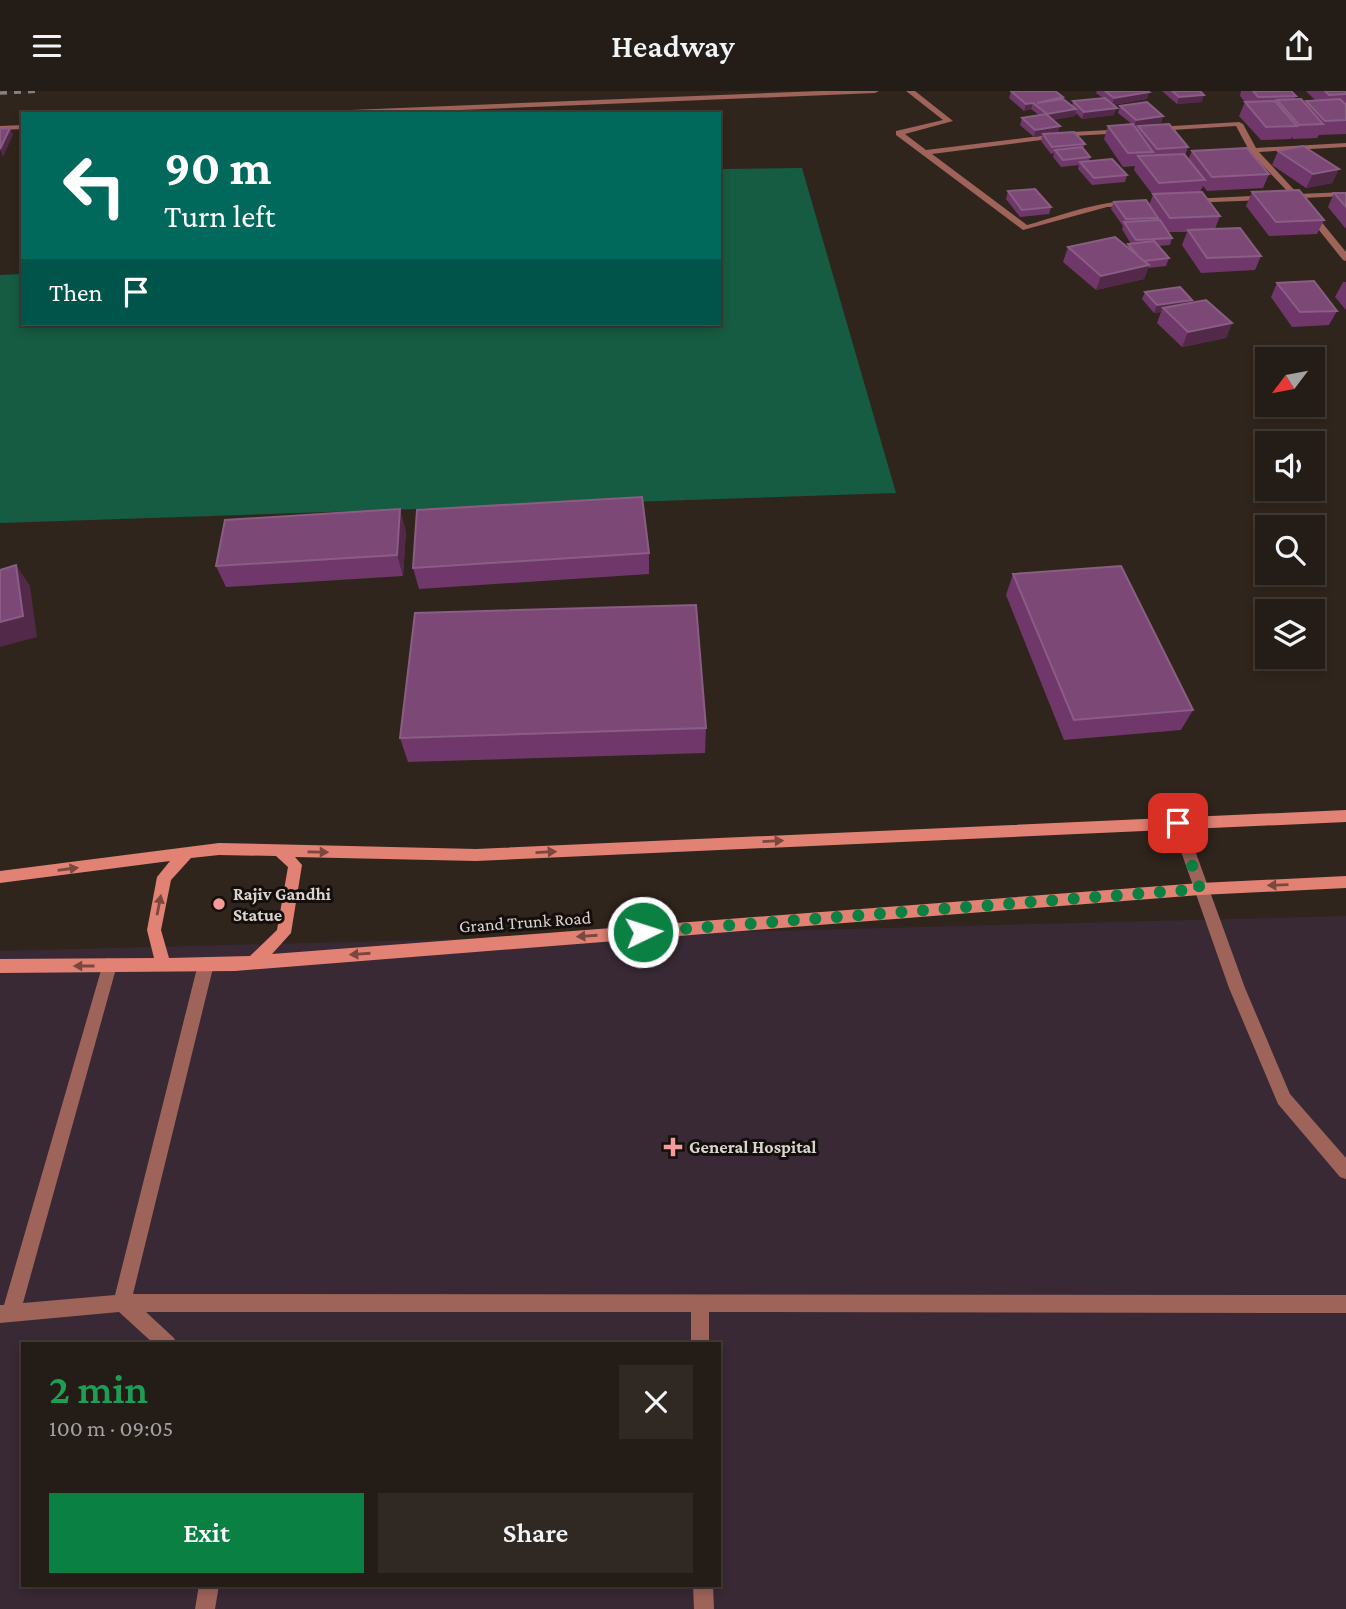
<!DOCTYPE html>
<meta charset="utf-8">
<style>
body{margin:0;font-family:"Crimson Pro",serif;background:#302923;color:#f1f3f6;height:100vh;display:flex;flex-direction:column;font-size:26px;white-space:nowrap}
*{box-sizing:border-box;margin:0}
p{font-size:23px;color:#a3a1a1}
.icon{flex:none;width:38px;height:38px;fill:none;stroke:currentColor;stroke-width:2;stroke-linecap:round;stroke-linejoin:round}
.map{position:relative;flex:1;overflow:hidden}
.side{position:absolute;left:21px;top:1251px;width:700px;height:245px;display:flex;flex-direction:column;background:#241c16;border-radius:0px;box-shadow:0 4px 10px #0003,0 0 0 2px #413a35}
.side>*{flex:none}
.hud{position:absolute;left:21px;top:21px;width:700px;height:214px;border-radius:0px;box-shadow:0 4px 10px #0003,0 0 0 2px #413a35;background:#00695c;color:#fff;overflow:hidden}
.needle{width:46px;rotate:238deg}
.buttons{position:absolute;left:1255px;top:256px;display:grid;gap:14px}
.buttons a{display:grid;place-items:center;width:70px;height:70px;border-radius:0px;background:#241c16;box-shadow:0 4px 10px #0003,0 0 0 2px #413a35;font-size:35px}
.pin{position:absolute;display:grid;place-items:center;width:60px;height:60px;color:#fff;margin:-30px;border-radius:14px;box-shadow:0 4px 10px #0006}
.me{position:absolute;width:77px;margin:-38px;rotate:86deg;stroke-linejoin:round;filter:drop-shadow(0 0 5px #0008)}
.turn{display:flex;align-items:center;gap:24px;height:147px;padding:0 28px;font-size:32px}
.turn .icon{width:91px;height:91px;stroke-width:2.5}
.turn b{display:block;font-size:49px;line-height:60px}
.then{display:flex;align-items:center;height:66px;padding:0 28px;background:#0003;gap:14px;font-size:26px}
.round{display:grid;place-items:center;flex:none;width:74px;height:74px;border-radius:0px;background:#302923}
.overview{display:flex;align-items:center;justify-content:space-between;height:119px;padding:0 28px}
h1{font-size:42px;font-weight:600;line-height:52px;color:#1e9e55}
.cta{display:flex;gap:14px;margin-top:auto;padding:14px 28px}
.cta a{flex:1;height:80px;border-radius:0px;background:#0b8043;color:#fff;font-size:28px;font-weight:600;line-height:80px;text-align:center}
.cta a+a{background:#302923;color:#f1f3f6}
header{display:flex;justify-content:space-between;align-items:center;height:91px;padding:0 28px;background:#241c16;font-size:32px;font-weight:600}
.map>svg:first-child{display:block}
</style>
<header><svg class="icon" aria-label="menu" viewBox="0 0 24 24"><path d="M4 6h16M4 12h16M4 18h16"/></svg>Headway<svg class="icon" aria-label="share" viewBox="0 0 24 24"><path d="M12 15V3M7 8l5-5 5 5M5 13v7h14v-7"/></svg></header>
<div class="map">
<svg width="1346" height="1518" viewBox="0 0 1346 1518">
<rect width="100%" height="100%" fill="#30251d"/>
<!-- medical -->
<path fill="#382935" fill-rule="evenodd" d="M 1346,825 L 1346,1518 L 0,1518 L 0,860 ZM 23,1253 L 719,1253 L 719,1494 L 23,1494 Z"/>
<!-- green -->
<polygon fill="#155c42" points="802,77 896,402 0,432 0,184 23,183 23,233 719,233 719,78"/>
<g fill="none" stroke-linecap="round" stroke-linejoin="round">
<!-- minor -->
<g fill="#9e6359" fill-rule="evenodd">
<polygon points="820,0 879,0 875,2 363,23 297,23 301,21"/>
<path d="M 906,0 L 915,0 L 953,30 L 905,43 L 926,59 L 1072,41 L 1128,38 L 1129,40 L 1125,42 L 1072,45 L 932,63 L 1027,134 C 1050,128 1117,103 1135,113 L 1131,115 L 1107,116 L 1023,139 L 896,44 L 896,40 L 943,29 Z"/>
<polygon points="1239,31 1243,33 1256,57 1346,52 1346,56 1259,61 1298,103 1346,101 1346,105 1302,107 1346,161 1346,170 1343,169 1294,108 1187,112 1186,110 1190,108 1290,103 1250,61 1236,35 1156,40 1152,38 1156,36"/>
<polygon points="23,34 23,38 0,39 0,35"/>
<polygon points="1178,726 1183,728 1185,732 1245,897 1290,1003 1346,1067 1346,1088 1340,1086 1278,1013 1229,897 1171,732 1173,728"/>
<polygon points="206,866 211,868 214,873 133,1203 1346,1204 1346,1222 709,1221 709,1253 691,1253 691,1221 146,1221 174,1247 177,1253 154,1253 119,1221 0,1232 0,1214 4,1214 104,869 109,867 114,869 117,874 23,1212 115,1204 198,873 201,868"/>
<polygon points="199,1494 219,1494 215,1518 195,1518"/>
<polygon points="693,1494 713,1494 714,1518 694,1518"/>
</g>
<!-- secondary -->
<path fill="#e28274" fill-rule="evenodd" d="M 1346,719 L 1346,731 L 476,770 L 295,766 L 302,774 L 291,842 L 272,863 L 1200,792 L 1346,785 L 1346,797 L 1200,804 L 235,880 L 0,882 L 0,868 L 154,867 L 147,839 L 157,786 L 170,770 L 0,792 L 0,780 L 219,752 L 476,758 ZM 219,764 L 276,765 L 288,776 L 277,839 L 250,865 L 169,867 L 161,839 L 171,789 L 191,767 Z"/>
<!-- rail -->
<polyline stroke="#8a807a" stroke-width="3.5" stroke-dasharray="7 7" stroke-linecap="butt" points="0,2 41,0"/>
</g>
<!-- wall -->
<g fill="#70376b">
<polygon points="1011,0 1063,8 1072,15 1073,10 1103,7 1096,2 1097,0 1147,0 1149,1 1147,8 1113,14 1114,24 1082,28 1076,22 1075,25 1052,29 1058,42 1085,53 1083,58 1090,66 1089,70 1127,84 1125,91 1092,94 1078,78 1079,74 1061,76 1053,66 1054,62 1051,63 1041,50 1042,45 1034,46 1020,34 1022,27 1039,24 1031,18 1024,20 1009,7"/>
<polygon points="1162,0 1200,0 1202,11 1177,13"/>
<polygon points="1241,0 1291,0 1296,5 1294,9 1305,13 1306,10 1315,9 1306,0 1346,0 1346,43 1319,44 1317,47 1293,48 1292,46 1291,48 1261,49 1239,25 1245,11 1240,5"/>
<polygon points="1120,15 1163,25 1161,32 1144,34 1188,56 1185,65 1188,69 1192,60 1269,83 1263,97 1207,100 1203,95 1200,101 1220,125 1215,138 1261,165 1255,179 1201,182 1182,154 1187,141 1168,141 1172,147 1170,154 1158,155 1169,167 1166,175 1148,177 1144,188 1096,199 1063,171 1068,156 1127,156 1128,153 1131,153 1122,138 1123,135 1111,118 1114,111 1149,114 1153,104 1134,79 1135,75 1123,76 1104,48 1108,35 1132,33 1118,22"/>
<polygon points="1278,60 1339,78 1332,92 1306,97 1272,74"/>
<polygon points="1008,100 1051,116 1049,123 1020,126 1006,108"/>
<polygon points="1252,101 1324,129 1317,143 1269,145 1246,115"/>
<polygon points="1334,102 1346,102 1346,138 1328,116"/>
<polygon points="1343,191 1346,191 1346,219 1335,206"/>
<polygon points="1277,192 1337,220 1329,234 1292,236 1271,206"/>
<polygon points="1145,201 1192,209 1191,212 1232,232 1226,247 1182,256 1157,232 1161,221 1154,222 1142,208"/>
<polygon points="406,440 403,485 226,496 216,475"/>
<polygon points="649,462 649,483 419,498 413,477"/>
<polygon points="1013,483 1193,619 1181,639 1064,649 1006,504"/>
<polygon points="706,637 705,662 408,671 400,647"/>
</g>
<!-- shaded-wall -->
<g fill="#522948">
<polygon points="1149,1 1147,8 1112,14 1114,7"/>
<polygon points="1204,4 1202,11 1177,13 1179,6"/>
<polygon points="1033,12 1031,18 1024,20 1026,13"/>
<polygon points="1117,17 1114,24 1082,28 1084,21"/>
<polygon points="1076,18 1075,25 1045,30 1047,23"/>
<polygon points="1163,25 1161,32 1134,36 1136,29"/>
<polygon points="1060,35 1058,42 1034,46 1035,39"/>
<polygon points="10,37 13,44 3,66 0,58"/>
<polygon points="1339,78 1332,92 1306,97 1313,83"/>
<polygon points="1149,174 1144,188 1096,199 1101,185"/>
<polygon points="1192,209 1189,217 1163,217 1161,221 1154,222 1157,214"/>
<polygon points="1232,232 1226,247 1182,256 1188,241"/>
<polygon points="400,418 406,440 403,485 397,464"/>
<polygon points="16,474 30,495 37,546 0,556 0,531"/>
</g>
<!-- building -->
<g fill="#7c4876" stroke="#8a5d84" stroke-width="2">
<polygon points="1011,0 1055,0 1063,6 1037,12 1063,8 1076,18 1047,23 1033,12 1026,13"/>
<polygon points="1105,0 1147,0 1149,1 1114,7"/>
<polygon points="1172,0 1200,0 1204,4 1179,6"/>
<polygon points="1253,0 1291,0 1296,5 1258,6"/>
<polygon points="1325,0 1346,0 1346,3 1329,4"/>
<polygon points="1105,7 1117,17 1084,21 1073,10"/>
<polygon points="1301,8 1323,33 1299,34 1277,9"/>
<polygon points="1340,8 1346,14 1346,29 1325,30 1306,10"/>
<polygon points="1275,10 1297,35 1266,36 1245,11"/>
<polygon points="1147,11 1163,25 1136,29 1120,15"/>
<polygon points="1046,23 1060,35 1035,39 1022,27"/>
<polygon points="1133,33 1153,61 1128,62 1108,35"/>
<polygon points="1169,33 1188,56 1157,58 1138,35"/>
<polygon points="10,37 0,58 0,38"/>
<polygon points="1074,41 1085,53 1052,56 1043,43"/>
<polygon points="1303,55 1339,78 1313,83 1278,60"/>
<polygon points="1082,56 1090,66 1063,69 1055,59"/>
<polygon points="1247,57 1269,83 1212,86 1192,60"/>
<polygon points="1184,63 1205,89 1159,92 1138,65"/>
<polygon points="1112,68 1127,84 1094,87 1080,71"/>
<polygon points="1035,98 1051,116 1022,119 1008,100"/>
<polygon points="1299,99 1324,129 1276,131 1252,101"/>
<polygon points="1202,101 1220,125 1170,127 1153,103"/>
<polygon points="1334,102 1346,102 1346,116"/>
<polygon points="1146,109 1158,127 1126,128 1114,111"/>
<polygon points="1160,129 1172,147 1136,149 1124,131"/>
<polygon points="1240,137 1261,165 1207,167 1188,139"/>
<polygon points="1115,146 1149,174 1101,185 1068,156"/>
<polygon points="1154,150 1169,167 1144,170 1138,165 1128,153"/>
<polygon points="1314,190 1337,220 1300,221 1277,192"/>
<polygon points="1180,196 1192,209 1157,214 1145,201"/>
<polygon points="1206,209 1232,232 1188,241 1163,217"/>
<polygon points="642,406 649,462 413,477 417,419"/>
<polygon points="400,418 397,464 216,475 225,429"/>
<polygon points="16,474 23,525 0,531 0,479"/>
<polygon points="1121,475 1193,619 1074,629 1013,483"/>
<polygon points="696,514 706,637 400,647 415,522"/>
</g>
<!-- one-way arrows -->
<defs><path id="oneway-solid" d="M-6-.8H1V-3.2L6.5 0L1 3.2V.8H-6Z" transform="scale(1.75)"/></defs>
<g fill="#7b4840">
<use href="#oneway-solid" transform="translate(773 750) rotate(-3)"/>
<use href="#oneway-solid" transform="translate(318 761) rotate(1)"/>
<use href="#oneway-solid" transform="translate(546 761) rotate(-3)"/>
<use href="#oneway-solid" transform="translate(68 778) rotate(-8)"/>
<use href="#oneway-solid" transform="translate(1278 794) rotate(178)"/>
<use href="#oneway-solid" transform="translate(159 814) rotate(-79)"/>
<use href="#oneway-solid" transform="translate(587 845) rotate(176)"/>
<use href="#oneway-solid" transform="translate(360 863) rotate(176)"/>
<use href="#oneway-solid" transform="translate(84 875) rotate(180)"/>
</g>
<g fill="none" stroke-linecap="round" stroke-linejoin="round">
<!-- route -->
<polyline stroke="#0b8043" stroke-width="12" stroke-dasharray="0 21.6" points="643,841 1200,798 1178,732"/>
</g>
<!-- markers -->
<g fill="#f59b99" stroke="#140f0c" stroke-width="2.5">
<circle cx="219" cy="813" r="7"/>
<path d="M669.5 1045.5h7v7h7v7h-7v7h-7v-7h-7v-7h7z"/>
</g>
<g text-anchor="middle" stroke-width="6" stroke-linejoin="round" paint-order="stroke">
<!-- poi labels -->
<g font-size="18" font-weight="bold" fill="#dbd3ce" stroke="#140f0c" text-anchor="start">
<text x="233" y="809">Rajiv Gandhi<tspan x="233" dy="21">Statue</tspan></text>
<text x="689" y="1062">General Hospital</text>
</g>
<!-- street labels -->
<g font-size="18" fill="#dbd3ce" stroke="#140f0c">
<text transform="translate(525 831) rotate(-4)" y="6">Grand Trunk Road</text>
</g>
</g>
</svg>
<div class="buttons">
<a><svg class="needle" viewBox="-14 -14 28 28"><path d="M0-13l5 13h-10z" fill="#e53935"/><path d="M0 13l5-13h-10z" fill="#a3a1a1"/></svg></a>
<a><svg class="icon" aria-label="sound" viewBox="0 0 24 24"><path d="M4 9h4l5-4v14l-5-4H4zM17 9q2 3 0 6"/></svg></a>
<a><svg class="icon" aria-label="search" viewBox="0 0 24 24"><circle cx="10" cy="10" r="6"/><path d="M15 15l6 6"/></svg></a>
<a><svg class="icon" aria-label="layers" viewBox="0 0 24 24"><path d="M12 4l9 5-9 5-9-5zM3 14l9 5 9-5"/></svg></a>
</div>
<div class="pin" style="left:1178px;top:732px;background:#d93025"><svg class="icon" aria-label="arrive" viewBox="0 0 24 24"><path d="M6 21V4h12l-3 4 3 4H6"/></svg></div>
<svg class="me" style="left:643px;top:841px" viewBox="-20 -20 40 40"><circle r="17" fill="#0b8043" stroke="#fff" stroke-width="3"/><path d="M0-11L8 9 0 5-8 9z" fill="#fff"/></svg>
<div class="hud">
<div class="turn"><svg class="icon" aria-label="left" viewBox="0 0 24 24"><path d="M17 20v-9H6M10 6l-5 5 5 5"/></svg><div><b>90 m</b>Turn left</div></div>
<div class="then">Then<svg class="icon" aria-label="arrive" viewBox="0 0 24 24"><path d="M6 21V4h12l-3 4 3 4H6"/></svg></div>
</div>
<section class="side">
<div class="overview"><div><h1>2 min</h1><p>100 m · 09:05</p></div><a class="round"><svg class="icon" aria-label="close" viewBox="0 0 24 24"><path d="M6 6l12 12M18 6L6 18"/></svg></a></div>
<div class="cta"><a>Exit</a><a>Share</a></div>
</section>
</div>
